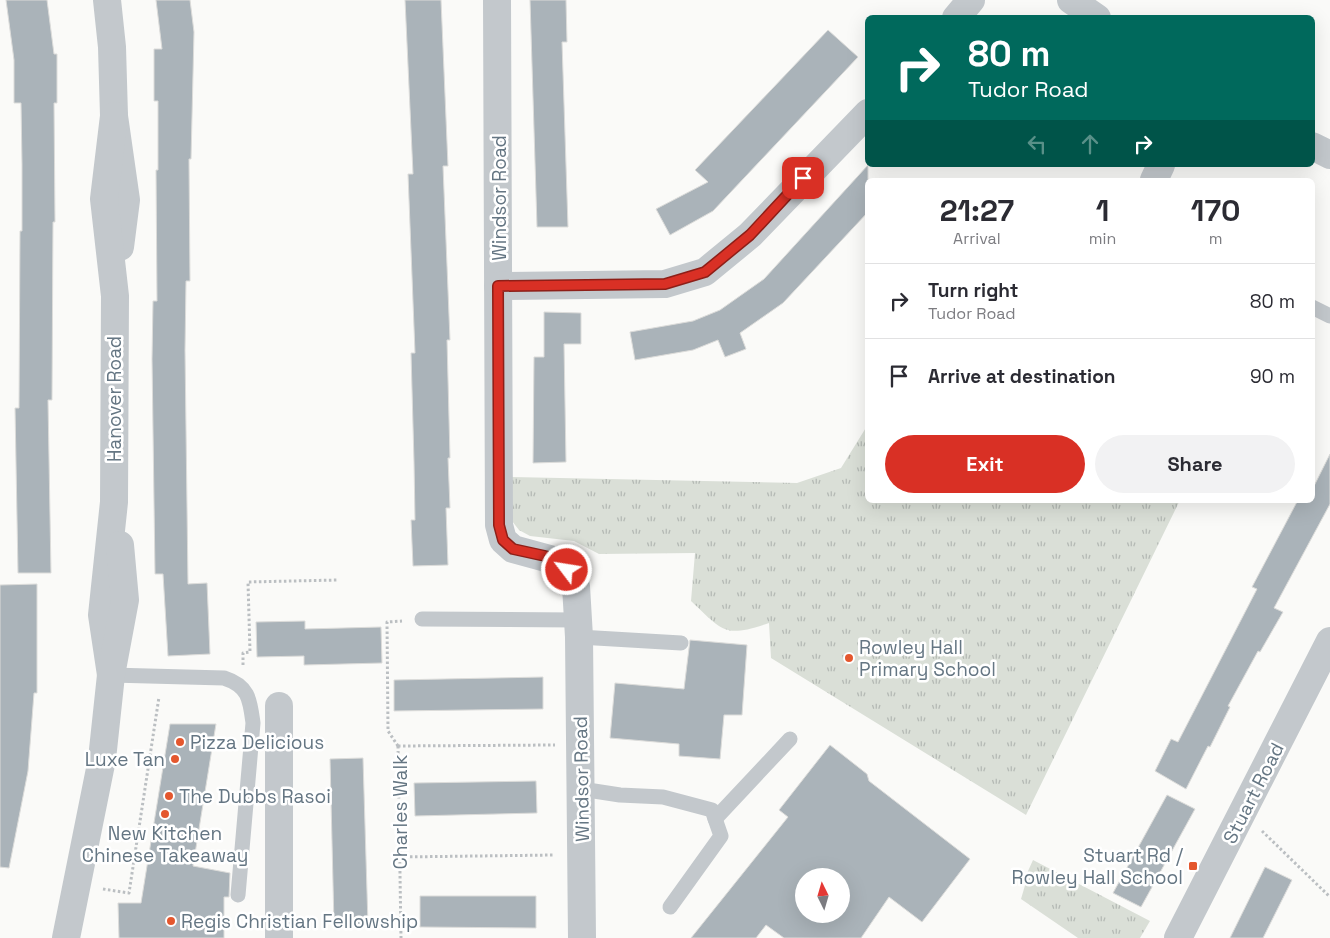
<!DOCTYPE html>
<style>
body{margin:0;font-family:"Space Grotesk",sans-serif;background:#f2f2f3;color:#2b2b33;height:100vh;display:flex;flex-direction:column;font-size:19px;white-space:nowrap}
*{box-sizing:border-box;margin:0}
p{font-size:16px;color:#7c7c81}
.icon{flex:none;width:28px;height:28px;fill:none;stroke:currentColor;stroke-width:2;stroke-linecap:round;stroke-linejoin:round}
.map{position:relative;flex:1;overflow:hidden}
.sheet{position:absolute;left:865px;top:178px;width:450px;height:325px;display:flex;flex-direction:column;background:#fff;border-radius:8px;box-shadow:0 5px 20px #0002}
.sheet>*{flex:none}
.banner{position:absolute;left:865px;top:15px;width:450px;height:152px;border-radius:8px;box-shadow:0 5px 20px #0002;background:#00695c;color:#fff;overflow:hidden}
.needle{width:32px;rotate:355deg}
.buttons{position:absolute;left:795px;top:868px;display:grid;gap:10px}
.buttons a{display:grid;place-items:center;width:55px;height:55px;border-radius:50%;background:#fff;box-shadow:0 5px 20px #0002;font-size:25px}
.pin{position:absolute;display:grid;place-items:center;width:42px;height:42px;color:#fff;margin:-21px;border-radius:10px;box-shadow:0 2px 8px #0006}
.me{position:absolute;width:55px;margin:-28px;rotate:301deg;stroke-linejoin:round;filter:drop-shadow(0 0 4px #0008)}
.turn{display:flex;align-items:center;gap:18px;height:105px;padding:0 20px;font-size:22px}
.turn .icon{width:65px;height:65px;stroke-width:2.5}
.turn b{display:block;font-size:35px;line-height:42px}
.lanes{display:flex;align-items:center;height:48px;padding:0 20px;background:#0003;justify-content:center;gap:25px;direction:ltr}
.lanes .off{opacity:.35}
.eta{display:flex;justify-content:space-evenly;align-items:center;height:85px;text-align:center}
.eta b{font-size:30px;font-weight:800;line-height:35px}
.primary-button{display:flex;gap:10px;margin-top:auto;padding:10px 20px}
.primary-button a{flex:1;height:58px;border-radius:30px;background:#d93025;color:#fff;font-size:20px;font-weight:800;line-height:58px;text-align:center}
.primary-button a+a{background:#f2f2f3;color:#2b2b33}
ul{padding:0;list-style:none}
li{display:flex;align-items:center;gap:15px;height:75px;padding:0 20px;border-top:1px solid #e1e1e2}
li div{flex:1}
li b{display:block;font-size:19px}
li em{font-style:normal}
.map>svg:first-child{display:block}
</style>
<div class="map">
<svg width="1330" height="938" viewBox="0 0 1330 938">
<defs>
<pattern id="grass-tufts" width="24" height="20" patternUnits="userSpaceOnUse" patternTransform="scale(1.25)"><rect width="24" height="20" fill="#dadfd7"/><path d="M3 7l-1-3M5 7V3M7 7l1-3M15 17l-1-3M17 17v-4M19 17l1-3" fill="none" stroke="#b4b9b4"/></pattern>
</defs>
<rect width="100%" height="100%" fill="#fafaf8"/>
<!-- grass -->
<g fill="url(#grass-tufts)">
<path d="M 867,426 L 868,500 L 1180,500 L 1026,815 L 771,658 L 769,623 C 724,638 724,632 691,601 L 695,553 L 599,554 L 574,541 L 530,536 L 519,530 L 512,521 L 512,477 L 797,483 L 841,468 Z"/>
<polygon points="1033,860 1150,921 1140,938 1078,938 1021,899 1026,882 1024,880"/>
</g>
<!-- building -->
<g fill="#aab3b9" stroke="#dcdcda" fill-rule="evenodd">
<polygon points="6,0 47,0 54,54 57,54 57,103 54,103 55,222 53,222 52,400 48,400 51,573 18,573 15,408 19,408 20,231 22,231 22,164 21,103 14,103 14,60"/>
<polygon points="156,0 190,0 194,32 191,159 189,159 190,281 186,281 185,350 188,584 207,583 210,654 168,656 163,574 155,574 152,359 153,301 157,301 156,170 158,170 158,101 154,101 154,49 162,49"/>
<polygon points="405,0 441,0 448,166 443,166 450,340 447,340 450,458 448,458 450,508 446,508 448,565 413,566 411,520 415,520 414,462 411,353 415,353 408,174 413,174"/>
<polygon points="530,0 566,0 567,42 562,42 568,227 537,227"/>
<polygon points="828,30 858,57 713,211 670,235 656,209 708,182 695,170"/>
<polygon points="868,165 868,212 783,303 740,333 746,349 725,357 718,340 693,350 635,360 630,332 693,321 720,310 764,279"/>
<polygon points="544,312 581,313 581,344 564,344 566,462 533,463 534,357 544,357"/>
<polygon points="1330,454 1330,504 1274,608 1283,612 1260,652 1258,651 1228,706 1230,707 1210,747 1208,746 1186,789 1155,771 1171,739 1178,742 1257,589 1252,587 1298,500 1312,500 1312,490"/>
<polygon points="37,584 37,693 34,693 28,771 9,868 0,867 0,585"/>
<polygon points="305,621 305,629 381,627 382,663 304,665 304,656 257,657 256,622"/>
<polygon points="690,640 747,645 742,715 724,715 720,759 679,756 679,744 610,738 615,683 684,689"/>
<polygon points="543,677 543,709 394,711 394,680"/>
<polygon points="170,724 216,724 193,866 230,873 229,897 224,897 224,938 119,938 118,903 141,903"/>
<path d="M 830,745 L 867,774 L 869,781 L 970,859 L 922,922 L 889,897 L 861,938 L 784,938 L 766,925 L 756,938 L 691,938 L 788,817 L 779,810 ZM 804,876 L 841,876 L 841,914 L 804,914 Z"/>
<polygon points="363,758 368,925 334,925 330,759"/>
<polygon points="536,781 537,813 415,816 414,783"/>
<polygon points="1167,795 1195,809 1141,907 1113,893"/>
<polygon points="1265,867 1292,880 1263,938 1230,938"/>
<polygon points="420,896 536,896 536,928 420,927"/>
</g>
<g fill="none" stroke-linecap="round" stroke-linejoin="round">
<!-- path -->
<g stroke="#bbbfc2" stroke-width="3" stroke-dasharray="2.5 2.5" stroke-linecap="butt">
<polyline points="243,665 243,653 250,652 248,582 337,580"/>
<polyline points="398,746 401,938"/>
<polyline points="398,746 555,745"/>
<polyline points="398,746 388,731 387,622 402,621"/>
<polyline points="1262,831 1330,897"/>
<polyline points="400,857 554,855"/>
<polyline points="103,889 129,893 159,697"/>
</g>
<!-- service -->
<g stroke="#c3c8cc" stroke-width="15">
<polyline points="1312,307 1330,316"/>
<polyline points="422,619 577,620"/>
<polyline points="579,637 681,643"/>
<path d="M 111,675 L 224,678 C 249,686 250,700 253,723 L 238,895"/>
<polyline points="581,789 620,795 663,797 712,810 721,836 670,907"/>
<polyline points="715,819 790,739"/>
</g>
<!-- minor -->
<g stroke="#c3c8cc" stroke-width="28">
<polyline points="497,0 499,525 503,540 513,549 557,561 567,570 576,586 579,637 582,938"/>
<polyline points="956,18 971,0"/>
<polyline points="1154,180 1161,165"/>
<polyline points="498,286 665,284 705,272 750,235 868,113"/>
<polyline points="279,706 279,938"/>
<polyline points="1178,938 1330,641"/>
</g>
<!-- tertiary -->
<g stroke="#c3c8cc" stroke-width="28">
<polyline points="107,0 112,47 114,116 126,200 120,247"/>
<polyline points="1071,0 1097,18"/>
<polyline points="1312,146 1330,155"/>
<polyline points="111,675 102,615 114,502 115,296 104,199 114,116"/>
<polyline points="66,938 102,759 111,675 125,600 120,545"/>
</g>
</g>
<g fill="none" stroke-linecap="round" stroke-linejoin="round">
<defs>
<polyline id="route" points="567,570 557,561 545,556 513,549 503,540 499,525 498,286 665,284 705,272 750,235 803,178"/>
</defs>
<!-- route casing -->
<use href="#route" stroke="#8d1f18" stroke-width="12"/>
<!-- route -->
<use href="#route" stroke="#d93025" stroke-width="9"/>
</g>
<!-- markers -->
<g fill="#e4572e" stroke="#fff" stroke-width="2">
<circle cx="849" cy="658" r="5"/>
<circle cx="180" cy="742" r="5"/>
<circle cx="175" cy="759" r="5"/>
<circle cx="169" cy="796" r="5"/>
<circle cx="165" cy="814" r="5"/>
<rect x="1188" y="861" width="10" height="10" rx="2.5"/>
<circle cx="171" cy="921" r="5"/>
</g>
<g text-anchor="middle" stroke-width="5" stroke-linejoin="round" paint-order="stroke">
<!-- street labels -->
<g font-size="19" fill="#657683" stroke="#fff">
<text transform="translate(499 198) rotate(-90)" y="7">Windsor Road</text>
<text transform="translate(114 399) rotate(-90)" y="7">Hanover Road</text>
<text transform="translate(581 779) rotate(-91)" y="7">Windsor Road</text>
<text transform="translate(1253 793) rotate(-63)" y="7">Stuart Road</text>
<text transform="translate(400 812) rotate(-90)" y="7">Charles Walk</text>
</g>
<!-- poi labels -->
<g font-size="19" fill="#657683" stroke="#fff" text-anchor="start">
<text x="859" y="654">Rowley Hall<tspan x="859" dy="22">Primary School</tspan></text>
<text x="190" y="749">Pizza Delicious</text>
<text x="165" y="766" text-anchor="end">Luxe Tan</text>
<text x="179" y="803">The Dubbs Rasoi</text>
<text x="165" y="840" text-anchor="middle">New Kitchen<tspan x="165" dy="22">Chinese Takeaway</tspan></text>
<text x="1183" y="862" text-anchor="end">Stuart Rd /<tspan x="1183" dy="22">Rowley Hall School</tspan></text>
<text x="181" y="928">Regis Christian Fellowship</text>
</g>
</g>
</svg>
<div class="buttons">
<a><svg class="needle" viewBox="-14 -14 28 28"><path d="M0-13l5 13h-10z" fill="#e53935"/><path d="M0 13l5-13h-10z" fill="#7c7c81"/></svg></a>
</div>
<div class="pin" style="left:803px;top:178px;background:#d93025"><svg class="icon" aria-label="arrive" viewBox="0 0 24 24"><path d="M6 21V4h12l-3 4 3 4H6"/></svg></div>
<svg class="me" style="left:567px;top:570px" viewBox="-20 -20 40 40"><circle r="17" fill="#d93025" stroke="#fff" stroke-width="3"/><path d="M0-11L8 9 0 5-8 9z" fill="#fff"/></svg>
<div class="banner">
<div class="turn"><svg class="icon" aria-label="right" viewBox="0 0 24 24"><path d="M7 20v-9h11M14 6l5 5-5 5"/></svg><div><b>80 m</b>Tudor Road</div></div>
<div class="lanes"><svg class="icon off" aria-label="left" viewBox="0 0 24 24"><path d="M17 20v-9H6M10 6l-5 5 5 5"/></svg><svg class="icon off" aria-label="ahead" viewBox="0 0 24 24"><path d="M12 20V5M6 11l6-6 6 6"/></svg><svg class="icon" aria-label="right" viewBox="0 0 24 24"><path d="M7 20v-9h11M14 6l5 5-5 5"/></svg></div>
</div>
<section class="sheet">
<div class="eta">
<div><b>21:27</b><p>Arrival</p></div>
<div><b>1</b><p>min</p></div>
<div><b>170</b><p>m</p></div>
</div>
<ul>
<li><svg class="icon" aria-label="right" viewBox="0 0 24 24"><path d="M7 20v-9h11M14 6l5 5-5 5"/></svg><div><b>Turn right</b><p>Tudor Road</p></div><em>80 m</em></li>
<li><svg class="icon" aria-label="arrive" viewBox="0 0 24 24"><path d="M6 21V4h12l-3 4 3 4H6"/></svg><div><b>Arrive at destination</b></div><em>90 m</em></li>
</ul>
<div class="primary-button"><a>Exit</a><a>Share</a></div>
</section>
</div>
